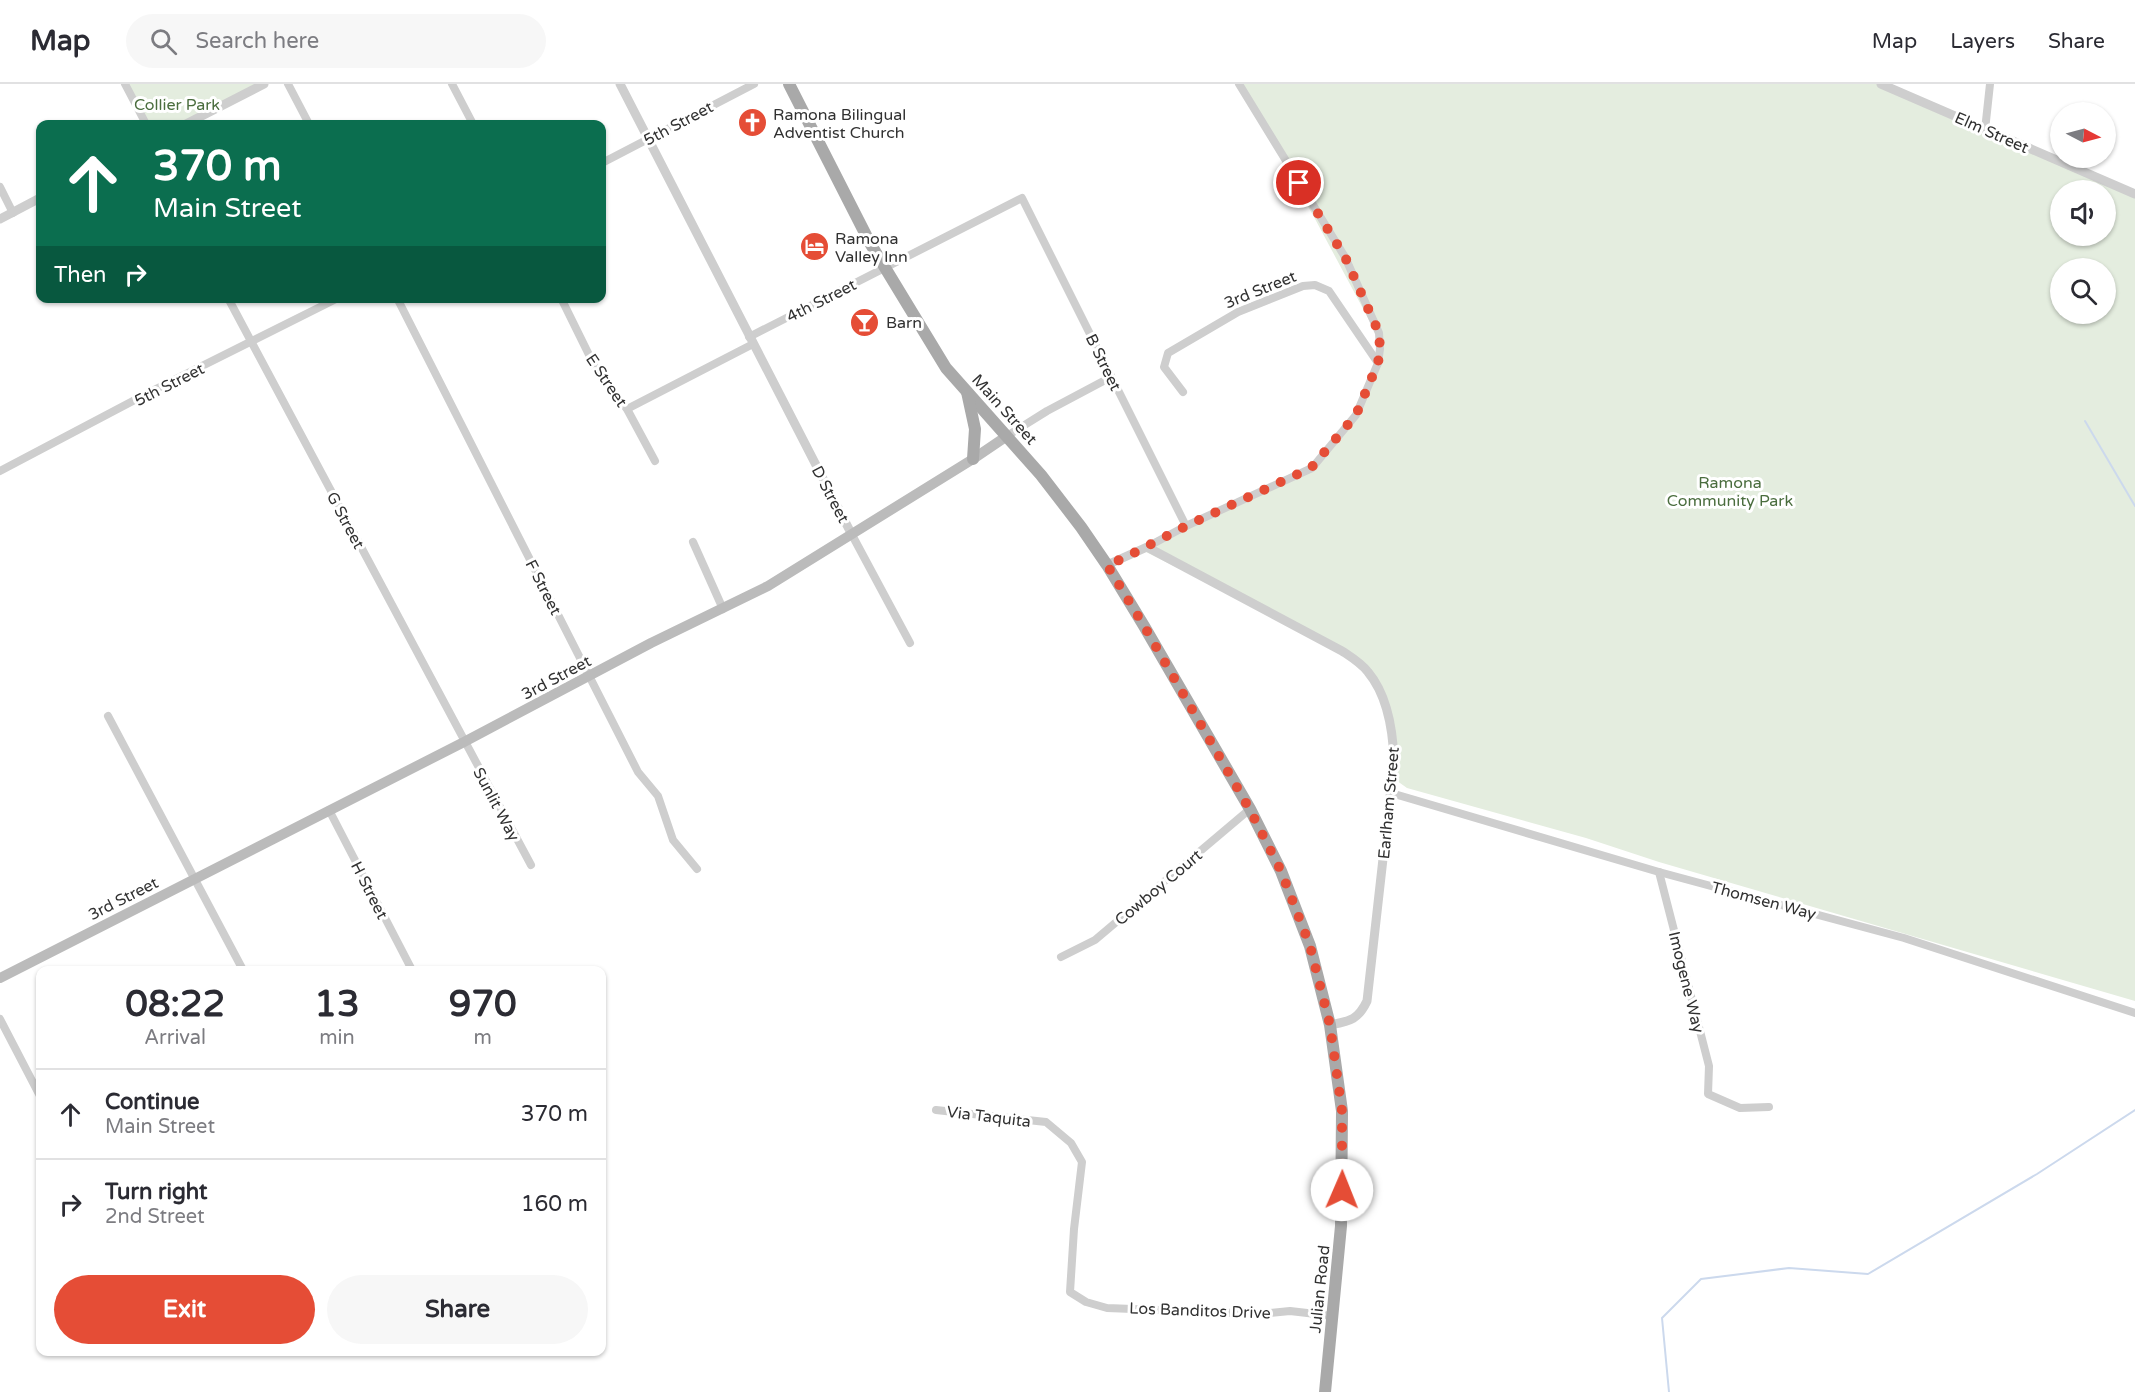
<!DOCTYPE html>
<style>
body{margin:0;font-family:"Varela Round",sans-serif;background:#f7f7f7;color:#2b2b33;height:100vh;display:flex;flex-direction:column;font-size:22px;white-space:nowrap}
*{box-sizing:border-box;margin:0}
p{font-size:20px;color:#7c7c81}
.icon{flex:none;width:33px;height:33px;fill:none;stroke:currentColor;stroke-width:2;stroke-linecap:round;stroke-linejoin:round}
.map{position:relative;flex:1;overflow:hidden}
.panel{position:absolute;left:36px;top:882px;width:570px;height:390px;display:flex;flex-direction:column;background:#fff;border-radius:12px;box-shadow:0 2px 4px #0004}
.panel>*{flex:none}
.top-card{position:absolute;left:36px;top:36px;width:570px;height:183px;border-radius:12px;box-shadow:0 2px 4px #0004;background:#0b6e4f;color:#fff;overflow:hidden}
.needle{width:39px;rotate:96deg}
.buttons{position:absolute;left:2050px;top:18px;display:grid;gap:12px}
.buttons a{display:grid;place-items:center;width:66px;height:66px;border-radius:50%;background:#fff;box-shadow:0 2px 4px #0004;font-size:30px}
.pin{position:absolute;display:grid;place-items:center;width:51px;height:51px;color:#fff;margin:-26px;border:3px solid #fff;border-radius:50%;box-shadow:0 2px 6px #0007}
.me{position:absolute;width:66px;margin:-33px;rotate:1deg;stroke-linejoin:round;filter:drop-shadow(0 0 4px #0008)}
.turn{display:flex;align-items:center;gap:21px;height:126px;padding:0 18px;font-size:27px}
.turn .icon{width:78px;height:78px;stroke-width:2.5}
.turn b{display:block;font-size:42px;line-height:51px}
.then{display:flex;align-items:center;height:57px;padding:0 18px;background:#0003;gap:12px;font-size:22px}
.eta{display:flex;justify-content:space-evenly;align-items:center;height:102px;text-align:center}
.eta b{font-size:36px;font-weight:700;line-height:42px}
.button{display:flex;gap:12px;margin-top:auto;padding:12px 18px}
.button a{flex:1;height:69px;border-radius:36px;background:#e54d36;color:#fff;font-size:24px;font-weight:700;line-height:69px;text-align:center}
.button a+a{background:#f7f7f7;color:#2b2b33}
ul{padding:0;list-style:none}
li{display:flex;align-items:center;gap:18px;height:90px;padding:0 18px;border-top:2px solid #e1e1e2}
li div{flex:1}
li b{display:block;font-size:22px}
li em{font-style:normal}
header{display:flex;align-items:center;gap:36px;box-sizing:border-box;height:84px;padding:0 30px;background:#fff;border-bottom:2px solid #e1e1e2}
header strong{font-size:28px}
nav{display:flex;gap:33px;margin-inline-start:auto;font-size:21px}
.search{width:420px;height:54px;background:#f7f7f7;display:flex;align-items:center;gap:15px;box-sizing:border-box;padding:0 21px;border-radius:33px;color:#7c7c81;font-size:22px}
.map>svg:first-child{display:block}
</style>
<header>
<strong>Map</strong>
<div class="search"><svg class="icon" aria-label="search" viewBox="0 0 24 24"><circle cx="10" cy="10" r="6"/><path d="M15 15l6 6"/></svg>Search here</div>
<nav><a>Map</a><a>Layers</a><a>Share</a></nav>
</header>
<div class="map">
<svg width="2135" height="1308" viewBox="0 0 2135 1308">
<rect width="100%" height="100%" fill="#fff"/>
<!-- green -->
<g fill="#e4eddf" fill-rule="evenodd">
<polygon points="125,0 263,0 185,40 146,40"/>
<path d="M 1238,0 L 1880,0 L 2135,110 L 2135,917 L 1659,778 L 1586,754 L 1407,704 L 1393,694 L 1394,660 L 1373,596 L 1342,566 L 1140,465 L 1311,385 L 1350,340 L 1380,266 L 1375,247 L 1314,133 ZM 2061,106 L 2106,106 L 2106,152 L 2061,152 ZM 2061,184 L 2106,184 L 2106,230 L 2061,230 Z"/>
</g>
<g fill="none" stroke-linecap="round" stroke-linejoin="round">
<!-- stream -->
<g stroke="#ccd9ed" stroke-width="2">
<polyline points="2085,337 2135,422"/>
<polyline points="1669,1308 1662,1234 1701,1195 1789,1184 1868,1190 2037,1090 2135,1026"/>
</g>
<!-- minor -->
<g stroke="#cecece" stroke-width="8">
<polyline points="125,0 146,40"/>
<polyline points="288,0 309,40"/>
<polyline points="452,0 473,40"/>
<polyline points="1985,46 1990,0"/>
<polyline points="602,79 754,0"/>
<polyline points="0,103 13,129"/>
<polyline points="228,214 531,781"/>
<polyline points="397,214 638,688 658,712 673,756 697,785"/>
<polyline points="561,214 595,283 627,325 655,377"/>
<polyline points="749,253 1022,114 1186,442"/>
<polyline points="1183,308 1164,283 1168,269 1238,228 1303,202 1315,201 1329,207 1378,279"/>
<polyline points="627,325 753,260"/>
<polyline points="1007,352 1047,327 1111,293"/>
<polyline points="0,387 148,309 338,214"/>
<polyline points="851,449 910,559"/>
<polyline points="693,458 723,525"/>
<polyline points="1147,463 1186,442 1312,384 1356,331 1378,279 1380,265 1379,249 1345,173 1239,0"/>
<polyline points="108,632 243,886"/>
<polyline points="1391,709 1659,788 1904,854 2135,929"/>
<polyline points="329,726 412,886"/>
<polyline points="1659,788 1709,982 1708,1010 1740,1024 1769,1023"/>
<polyline points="1061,873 1095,856 1250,725"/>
<polyline points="0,935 40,1012"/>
<polyline points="936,1026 1046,1038 1071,1059 1082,1078 1074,1145 1070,1208 1086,1218 1107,1224 1261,1230 1290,1227 1333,1232"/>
</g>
<!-- tertiary -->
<g stroke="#cecece" stroke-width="9">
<polyline points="620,0 851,449"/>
<polyline points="1881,0 2135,110"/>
<polyline points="186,40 264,0"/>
<polyline points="0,135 40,114"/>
<path d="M 1107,481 L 1147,463 L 1342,567 C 1351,573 1361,579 1368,588 C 1388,612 1393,647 1394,677 L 1367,917 C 1358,936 1350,937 1330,941"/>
</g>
<!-- secondary -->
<polyline stroke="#bbb" stroke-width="10" points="0,894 464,658 651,559 768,502 973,375 1007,352"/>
<!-- primary -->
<g stroke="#a9a9a9" stroke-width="12">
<polyline points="789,0 870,159 946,284 1041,391 1081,443 1107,481 1144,542 1250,725 1281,787 1310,862 1330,941 1342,1027 1341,1142 1325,1308"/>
<polyline points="967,308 975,345 973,375"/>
</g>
</g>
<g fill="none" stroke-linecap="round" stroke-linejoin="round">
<!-- route -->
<polyline stroke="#e54d36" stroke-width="10" stroke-dasharray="0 18" points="1299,99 1345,173 1379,249 1380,265 1378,279 1356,331 1311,384 1186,442 1122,475 1107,481 1144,542 1250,726 1281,787 1310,862 1330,941 1342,1027 1342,1106"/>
</g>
<!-- icons -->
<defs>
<symbol id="church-disc" viewBox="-11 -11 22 22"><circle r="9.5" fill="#e54d36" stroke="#fff"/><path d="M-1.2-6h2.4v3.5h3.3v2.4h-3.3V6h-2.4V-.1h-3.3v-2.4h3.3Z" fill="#fff"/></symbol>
<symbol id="hotel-disc" viewBox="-11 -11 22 22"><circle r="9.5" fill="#e54d36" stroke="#fff"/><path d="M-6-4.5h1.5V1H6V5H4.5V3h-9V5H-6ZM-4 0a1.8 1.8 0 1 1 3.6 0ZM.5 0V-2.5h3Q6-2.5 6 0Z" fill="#fff"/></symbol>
<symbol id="bar-disc" viewBox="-11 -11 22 22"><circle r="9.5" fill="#e54d36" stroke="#fff"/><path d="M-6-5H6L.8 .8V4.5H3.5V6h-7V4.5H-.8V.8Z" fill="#fff"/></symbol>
</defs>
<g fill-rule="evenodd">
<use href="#church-disc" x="736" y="22" width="33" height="33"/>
<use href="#hotel-disc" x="798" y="146" width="33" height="33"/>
<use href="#bar-disc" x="848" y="222" width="33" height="33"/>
</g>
<g text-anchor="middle" stroke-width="6" stroke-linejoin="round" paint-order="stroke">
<!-- park labels -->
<g font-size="16" fill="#4a6d3e" stroke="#fff">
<text x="177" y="26">Collier Park</text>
<text x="1730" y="404">Ramona<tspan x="1730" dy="18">Community Park</tspan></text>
</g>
<!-- poi labels -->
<g font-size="16" fill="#313131" stroke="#fff" text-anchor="start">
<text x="773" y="36">Ramona Bilingual<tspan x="773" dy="18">Adventist Church</tspan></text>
<text x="835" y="160">Ramona<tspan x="835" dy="18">Valley Inn</tspan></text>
<text x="886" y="244">Barn</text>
</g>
<!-- street labels -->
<g font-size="16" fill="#313131" stroke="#fff">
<text transform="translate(678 39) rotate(-28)" y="6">5th Street</text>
<text transform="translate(1992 48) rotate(24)" y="6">Elm Street</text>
<text transform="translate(1260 205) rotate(-22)" y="6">3rd Street</text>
<text transform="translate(821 216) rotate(-27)" y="6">4th Street</text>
<text transform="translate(1104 278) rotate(64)" y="6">B Street</text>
<text transform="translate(607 296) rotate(56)" y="6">E Street</text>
<text transform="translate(169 300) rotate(-27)" y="6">5th Street</text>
<text transform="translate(1005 325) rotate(48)" y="6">Main Street</text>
<text transform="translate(831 410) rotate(62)" y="6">D Street</text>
<text transform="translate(346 436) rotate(62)" y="6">G Street</text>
<text transform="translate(544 503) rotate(63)" y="6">F Street</text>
<text transform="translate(556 593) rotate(-28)" y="6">3rd Street</text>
<text transform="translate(1388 719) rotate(-85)" y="6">Earlham Street</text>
<text transform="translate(497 720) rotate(62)" y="6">Sunlit Way</text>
<text transform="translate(1158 803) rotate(-40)" y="6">Cowboy Court</text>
<text transform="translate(370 806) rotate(63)" y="6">H Street</text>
<text transform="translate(123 814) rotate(-27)" y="6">3rd Street</text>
<text transform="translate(1764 816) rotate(15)" y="6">Thomsen Way</text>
<text transform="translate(1687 898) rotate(76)" y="6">Imogene Way</text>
<text transform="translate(989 1032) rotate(7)" y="6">Via Taquita</text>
<text transform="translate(1319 1205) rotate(-84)" y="6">Julian Road</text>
<text transform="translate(1200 1226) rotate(2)" y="6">Los Banditos Drive</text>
</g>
</g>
</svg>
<div class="buttons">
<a><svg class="needle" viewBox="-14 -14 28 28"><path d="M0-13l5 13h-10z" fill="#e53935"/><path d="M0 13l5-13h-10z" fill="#7c7c81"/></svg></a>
<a><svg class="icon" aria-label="sound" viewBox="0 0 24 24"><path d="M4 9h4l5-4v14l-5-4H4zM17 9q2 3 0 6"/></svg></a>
<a><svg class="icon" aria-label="search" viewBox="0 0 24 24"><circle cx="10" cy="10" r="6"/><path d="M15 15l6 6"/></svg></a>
</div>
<div class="pin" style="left:1299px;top:99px;background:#d93025"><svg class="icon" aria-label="arrive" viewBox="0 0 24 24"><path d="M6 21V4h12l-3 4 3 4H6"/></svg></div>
<svg class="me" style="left:1342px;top:1106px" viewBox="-20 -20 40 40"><circle r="19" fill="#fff"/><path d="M0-13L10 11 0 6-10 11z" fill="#e54d36"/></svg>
<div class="top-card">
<div class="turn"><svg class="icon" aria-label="ahead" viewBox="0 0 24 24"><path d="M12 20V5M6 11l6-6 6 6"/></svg><div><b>370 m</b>Main Street</div></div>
<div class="then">Then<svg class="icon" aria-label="right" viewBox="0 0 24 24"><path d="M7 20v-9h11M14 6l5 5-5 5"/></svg></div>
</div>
<section class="panel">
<div class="eta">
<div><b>08:22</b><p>Arrival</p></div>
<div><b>13</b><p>min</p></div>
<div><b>970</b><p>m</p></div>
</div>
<ul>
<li><svg class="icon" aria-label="ahead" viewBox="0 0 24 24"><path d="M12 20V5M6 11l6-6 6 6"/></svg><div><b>Continue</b><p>Main Street</p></div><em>370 m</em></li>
<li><svg class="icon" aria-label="right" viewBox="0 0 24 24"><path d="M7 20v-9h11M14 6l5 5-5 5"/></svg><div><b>Turn right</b><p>2nd Street</p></div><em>160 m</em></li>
</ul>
<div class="button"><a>Exit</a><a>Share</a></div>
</section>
</div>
